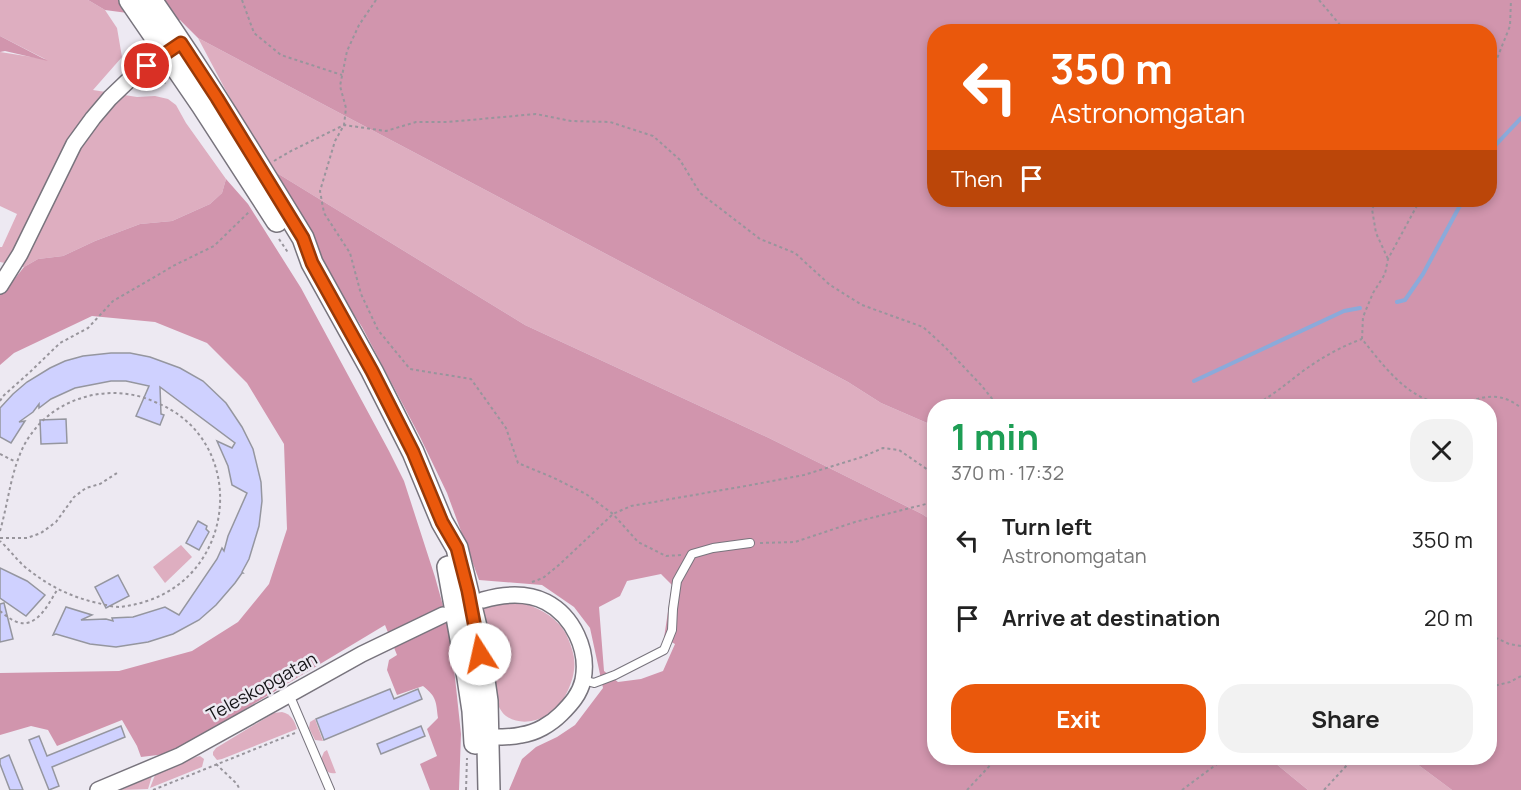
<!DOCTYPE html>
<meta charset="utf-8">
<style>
body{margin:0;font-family:Manrope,sans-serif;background:#f2f2f2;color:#222;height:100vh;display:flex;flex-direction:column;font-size:22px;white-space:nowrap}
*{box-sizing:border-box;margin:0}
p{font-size:20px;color:#767676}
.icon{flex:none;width:33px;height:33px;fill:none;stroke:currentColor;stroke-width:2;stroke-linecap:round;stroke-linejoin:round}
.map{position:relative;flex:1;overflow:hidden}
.sheet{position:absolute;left:927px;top:399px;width:570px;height:366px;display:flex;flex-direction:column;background:#fff;border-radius:24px;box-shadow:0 3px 9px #0003}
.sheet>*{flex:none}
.banner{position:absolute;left:927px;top:24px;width:570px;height:183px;border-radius:24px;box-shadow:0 3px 9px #0003;background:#ea580c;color:#fff;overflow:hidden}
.pin{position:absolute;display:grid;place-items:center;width:51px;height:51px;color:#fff;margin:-26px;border:3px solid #fff;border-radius:50%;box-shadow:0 2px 6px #0007}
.me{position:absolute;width:66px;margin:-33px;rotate:350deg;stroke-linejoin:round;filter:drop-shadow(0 0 4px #0008)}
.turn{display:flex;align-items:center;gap:21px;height:126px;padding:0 24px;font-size:27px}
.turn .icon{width:78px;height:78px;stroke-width:2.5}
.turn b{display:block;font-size:42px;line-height:51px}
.then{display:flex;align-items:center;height:57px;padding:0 24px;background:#0003;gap:12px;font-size:22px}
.round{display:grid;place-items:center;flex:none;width:63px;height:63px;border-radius:24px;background:#f2f2f2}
.head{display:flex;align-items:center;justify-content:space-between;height:102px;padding:0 24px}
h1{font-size:36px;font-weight:700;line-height:45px;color:#1e9e55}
.button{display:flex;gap:12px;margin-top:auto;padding:12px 24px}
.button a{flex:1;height:69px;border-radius:24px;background:#ea580c;color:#fff;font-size:24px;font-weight:700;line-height:69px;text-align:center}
.button a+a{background:#f2f2f2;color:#222}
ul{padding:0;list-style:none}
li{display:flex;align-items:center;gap:18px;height:78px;padding:0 24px}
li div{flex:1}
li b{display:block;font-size:22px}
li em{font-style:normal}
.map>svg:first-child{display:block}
</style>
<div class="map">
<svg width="1521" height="790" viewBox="0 0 1521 790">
<rect width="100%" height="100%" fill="#ede9f2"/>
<!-- green -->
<g fill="#deaec0">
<polygon points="0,0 88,0 105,10 117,28 122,57 93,90 137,97 155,96 168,99 176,105 186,123 226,179 222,193 210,204 172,221 140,224 95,241 63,256 38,259 24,267 0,262 0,247 2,247 17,214 0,206 0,52 45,59 0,36"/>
<polygon points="198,38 848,382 881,403 934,426 934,522 922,514 769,438 525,325 272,170 225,89"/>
<polygon points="181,545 192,557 165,583 153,567"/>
<path d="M 502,604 C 510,604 518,602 525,604 C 542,609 558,619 566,634 C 571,645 576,657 574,670 C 573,680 568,691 563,700 C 552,718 524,729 506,716 C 503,714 500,709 498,705 L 482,609 Z"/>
<path d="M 282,712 C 291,714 294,720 297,729 L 222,759 L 217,760 L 213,755 L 213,752 L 216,748 L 274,713 Z"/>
<polygon points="315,719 323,741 315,740 309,728 310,722"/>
<path d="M 327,750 L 336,773 C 326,775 324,767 321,759 L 324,752 Z"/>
<polygon points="200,756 204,759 202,767 150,788 155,775 196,757"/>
<polygon points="1269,758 1409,758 1452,790 1308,790"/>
<polygon points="152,776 148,789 121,790"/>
</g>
<!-- forest -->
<g fill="#d195ad" fill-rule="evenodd">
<path d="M 88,0 L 1521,0 L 1521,790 L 1452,790 L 1409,758 L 1490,758 L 1490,406 L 934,406 L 934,426 L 881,403 L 848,382 L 198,38 L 180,20 L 105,10 ZM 934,32 L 1490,32 L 1490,200 L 934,200 Z"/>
<polygon points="0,36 48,61 5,51 0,52"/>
<path d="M 272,170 L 525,325 L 769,438 L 922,514 L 934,522 L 934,758 L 1269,758 L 1308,790 L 509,790 L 522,759 L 536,747 L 557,737 L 575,725 L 603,688 L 590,628 L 574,607 L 542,585 L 479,580 L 447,493 L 420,437 L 362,327 L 330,278 ZM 661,574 L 672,585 L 664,638 L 675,644 L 663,671 L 641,679 L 618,682 L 604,671 L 599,607 L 620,596 L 627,581 Z"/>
<path d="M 226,179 L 248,204 L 301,288 L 389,451 L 404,481 L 435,577 L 450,631 L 461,734 L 459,790 L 430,790 L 420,764 L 437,756 L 427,729 L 438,718 C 436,702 437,697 423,686 L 397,695 L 387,670 L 389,660 L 397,655 L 385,625 L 192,741 L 166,754 L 141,757 L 137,746 L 122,720 L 57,746 L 48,730 L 31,726 L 0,735 L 0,673 L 119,671 L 192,651 L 238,622 L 269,584 L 287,529 L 284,444 L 247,383 L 207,343 L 155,322 L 92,316 L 14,353 L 0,365 L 0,287 L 9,286 L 24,267 L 38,259 L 63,256 L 95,241 L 140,224 L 172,221 L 210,204 L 222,193 Z"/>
</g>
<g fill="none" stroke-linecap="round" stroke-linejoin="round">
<!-- stream -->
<g stroke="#8baada" stroke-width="4">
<polyline points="1490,151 1521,118"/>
<polyline points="1397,302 1405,300 1423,274 1463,200"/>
<polyline points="1194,381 1344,311 1360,308"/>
</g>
</g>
<!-- building -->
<g fill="#cfd1ff" stroke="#95969f" stroke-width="1.5">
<polygon points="111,353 130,353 150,357 180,368 203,381 226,403 242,427 253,449 261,482 262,501 259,526 249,559 242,572 243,573 242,573 235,583 216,605 199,620 173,634 148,642 116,647 90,644 56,634 53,635 66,607 92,615 81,620 106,619 113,621 112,618 133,617 165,607 179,615 217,559 222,548 224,551 228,536 247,493 232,485 228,466 217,441 232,448 235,443 160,387 161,414 164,415 160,425 136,416 149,386 126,381 111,381 75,388 51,399 39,408 39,404 33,412 19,422 25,421 11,443 0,437 0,408 13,394 27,382 50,368 65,361 83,356"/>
<polygon points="66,419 67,443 41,444 40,420"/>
<polygon points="198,521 207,526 206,529 209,532 199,550 186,543"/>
<polygon points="0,568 27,581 45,595 26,616 0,598"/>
<polygon points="118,575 129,596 106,608 95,587"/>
<polygon points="4,603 13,639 0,642 0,604"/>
<polygon points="390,689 394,699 418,689 422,699 324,740 316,719"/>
<polygon points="121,726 125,737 52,767 59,786 49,790 29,740 39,736 47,756"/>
<polygon points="421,726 425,736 381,754 377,744"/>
<polygon points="9,755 23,790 10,790 0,764 0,759"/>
</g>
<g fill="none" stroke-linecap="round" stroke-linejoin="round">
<defs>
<g id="lane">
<polyline points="583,680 594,683 615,675 664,650 672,630 673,609 677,581 692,554 713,548 750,543"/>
<polyline points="289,694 330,790"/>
</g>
<g id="street">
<polyline points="0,286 20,254 74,144 93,118 110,98 133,76 174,48"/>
<path d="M 480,737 C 493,737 508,738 521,735 C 536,733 551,724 561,714 C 571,704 580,694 583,680 C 589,650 573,616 546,602 C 526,592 504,594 483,600"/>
<polyline points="98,790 179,756 362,654 443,615"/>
</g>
<g id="secondary">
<polyline points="130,0 202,105 277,221"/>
<path d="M 151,0 C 205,77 254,158 303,238 L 312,263 L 372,371 L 413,452 L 442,522 L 457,548 L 477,631 L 487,701 L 489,790"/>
<polyline points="448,567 468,678 473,711 475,743"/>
</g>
</defs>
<!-- lane casing -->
<use href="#lane" stroke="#78747d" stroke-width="10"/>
<!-- street casing -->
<use href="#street" stroke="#78747d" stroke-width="18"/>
<!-- secondary casing -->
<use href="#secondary" stroke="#78747d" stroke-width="24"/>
<!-- path -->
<g stroke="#98959c" stroke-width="2" stroke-dasharray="3 3" stroke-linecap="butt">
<polyline points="242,0 254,33 281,55 342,75"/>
<polyline points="376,0 359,25 347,51 340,86 346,108 344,125 335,141 320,191 324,213 350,253 361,294 378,330 410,369 471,379 506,428 518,463 554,478 586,494 613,514 638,542 666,556 681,555"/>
<polyline points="1319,0 1346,32"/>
<polyline points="138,43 137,48 140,54"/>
<polyline points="1490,74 1494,66 1510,26 1511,0"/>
<polyline points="153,77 159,83 166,83"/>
<polyline points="274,161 289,152 344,125 386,131 416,122 448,122 536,114 571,121 610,122 653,136 680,160 700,193 760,239 795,253 830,285 862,305 923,327 944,346 981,385 998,406"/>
<polyline points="1377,200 1372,209 1376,233 1388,259"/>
<path d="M 1420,200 L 1388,259 L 1385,274 L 1373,293 L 1363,317 L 1362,339 C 1383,365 1407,399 1443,404 C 1447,405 1453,406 1457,406 C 1462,405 1469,401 1474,400 C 1492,394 1507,396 1521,408"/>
<polyline points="279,239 289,254"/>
<polyline points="0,401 3,396 30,372 60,343 88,328 113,301 175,265 214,246 250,211"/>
<path d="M 1253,406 C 1272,396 1286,384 1303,371 C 1321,358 1342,346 1362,339"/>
<polyline points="0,454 16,462"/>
<path d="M 0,531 C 9,500 11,467 27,440 C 43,415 65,401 93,395 C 114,391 135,393 155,402 C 247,438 239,571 147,601 C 138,604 129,606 120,607 C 113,607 105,605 98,603 C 70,597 47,585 25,567 C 16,559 9,549 0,541"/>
<polyline points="0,538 27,538 41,533 56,522 74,497 86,488 100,484 117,473"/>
<polyline points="760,543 795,542 855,522 934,502"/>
<polyline points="532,582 543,578 560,564 613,514 631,506 751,485 804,475 862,457 883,448 899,450 934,474"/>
<path d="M 0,611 C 5,615 11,620 17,622 C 37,629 49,603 57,590"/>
<polyline points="1490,635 1509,644 1521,646"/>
<polyline points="1490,687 1510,682 1521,676"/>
<polyline points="216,764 237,784 240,790"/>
<polyline points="153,790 295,733"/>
<polyline points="466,790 467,758"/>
<polyline points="967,790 997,758"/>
<polyline points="1182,790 1225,758"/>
<polyline points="1324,790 1348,764 1357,758"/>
</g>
<!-- lane -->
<use href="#lane" stroke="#fff" stroke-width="8"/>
<!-- street -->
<use href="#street" stroke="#fff" stroke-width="15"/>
<!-- secondary -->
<use href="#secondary" stroke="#fff" stroke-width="21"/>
</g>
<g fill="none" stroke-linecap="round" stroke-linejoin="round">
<defs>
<polyline id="route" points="147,66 181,43 217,98 303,238 312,263 372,371 413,452 442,522 457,548 468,591 480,654"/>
</defs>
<!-- route casing -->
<use href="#route" stroke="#983908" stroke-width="15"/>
<!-- route -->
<use href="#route" stroke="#ea580c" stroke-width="10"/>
</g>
<g text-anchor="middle" stroke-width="5" stroke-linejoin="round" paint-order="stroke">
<!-- street labels -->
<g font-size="18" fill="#151417" stroke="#ede9f2">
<text transform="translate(262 687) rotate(-29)" y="6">Teleskopgatan</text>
</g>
</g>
</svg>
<div class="pin" style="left:147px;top:66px;background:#d93025"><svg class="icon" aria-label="arrive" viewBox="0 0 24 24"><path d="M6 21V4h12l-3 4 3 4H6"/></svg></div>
<svg class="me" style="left:480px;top:654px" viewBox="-20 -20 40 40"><circle r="19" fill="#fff"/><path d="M0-13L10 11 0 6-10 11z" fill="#ea580c"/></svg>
<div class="banner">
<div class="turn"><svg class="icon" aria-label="left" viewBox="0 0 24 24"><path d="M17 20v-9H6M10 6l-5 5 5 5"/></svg><div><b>350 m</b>Astronomgatan</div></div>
<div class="then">Then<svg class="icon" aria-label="arrive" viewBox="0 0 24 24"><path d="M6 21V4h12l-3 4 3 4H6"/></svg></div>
</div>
<section class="sheet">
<div class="head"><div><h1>1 min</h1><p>370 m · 17:32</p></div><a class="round"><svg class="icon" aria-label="close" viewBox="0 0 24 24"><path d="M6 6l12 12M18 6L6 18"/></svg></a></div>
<ul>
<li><svg class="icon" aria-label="left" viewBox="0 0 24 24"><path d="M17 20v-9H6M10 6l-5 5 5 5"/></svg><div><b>Turn left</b><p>Astronomgatan</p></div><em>350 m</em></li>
<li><svg class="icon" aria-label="arrive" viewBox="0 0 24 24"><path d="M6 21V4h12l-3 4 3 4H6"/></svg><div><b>Arrive at destination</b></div><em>20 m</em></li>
</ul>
<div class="button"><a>Exit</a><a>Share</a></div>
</section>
</div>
